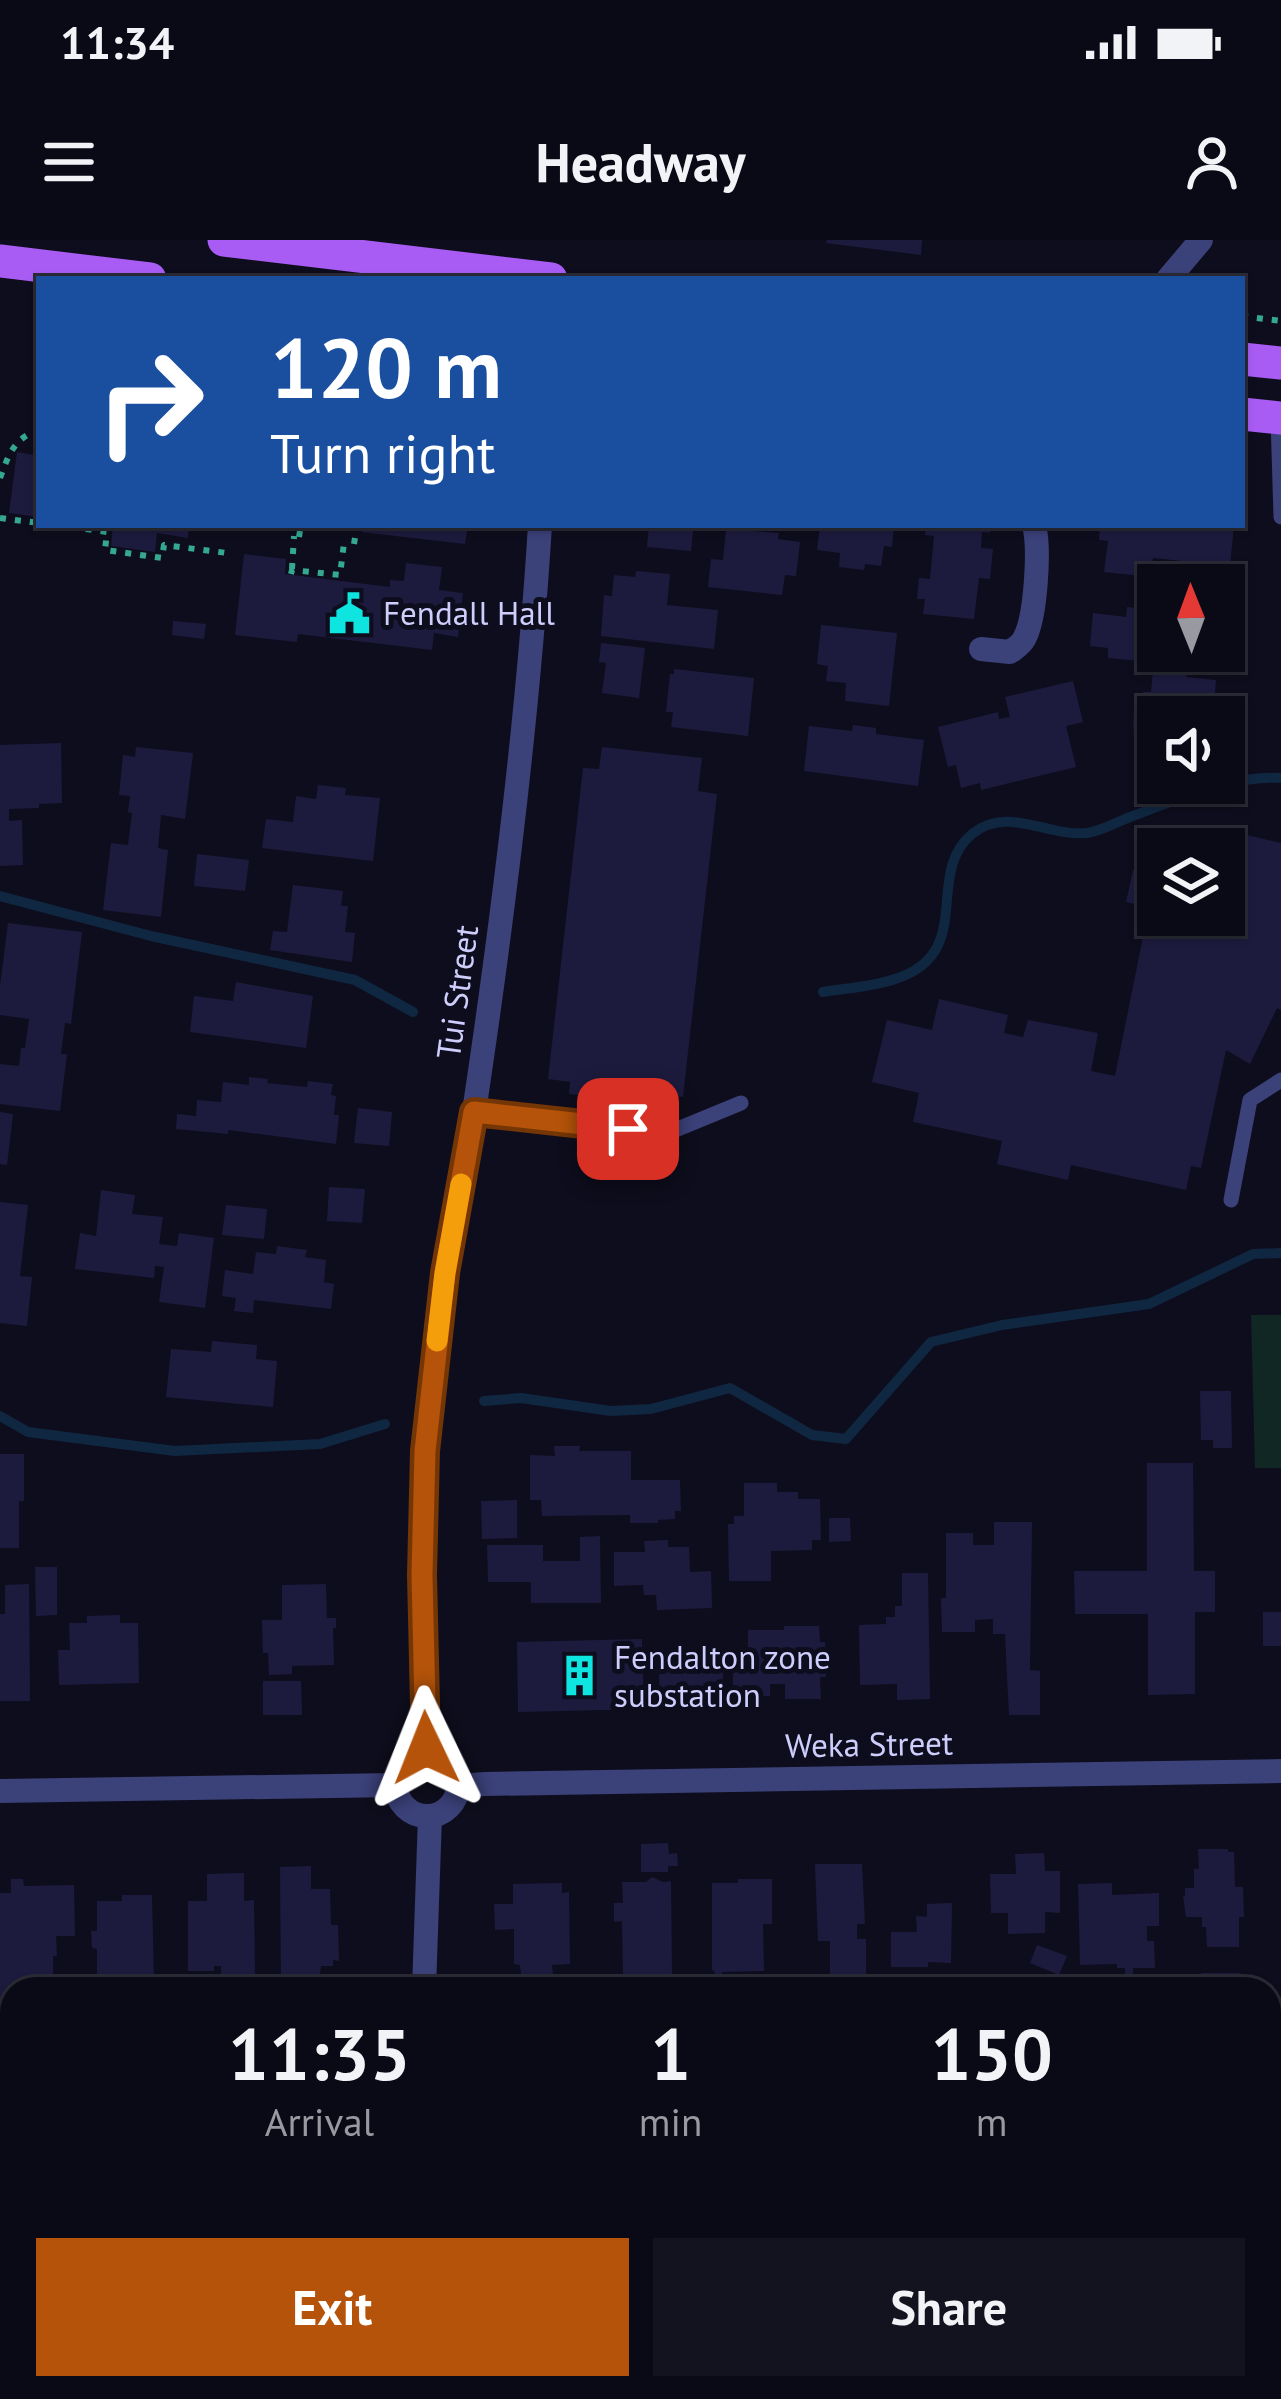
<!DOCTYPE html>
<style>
body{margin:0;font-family:"PT Sans",sans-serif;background:#13131f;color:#f1f3f6;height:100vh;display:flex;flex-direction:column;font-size:45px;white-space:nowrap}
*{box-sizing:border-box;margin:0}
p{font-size:39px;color:#999aa1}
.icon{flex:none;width:66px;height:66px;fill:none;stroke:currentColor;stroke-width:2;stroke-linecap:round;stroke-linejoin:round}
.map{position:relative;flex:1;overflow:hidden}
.panel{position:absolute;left:0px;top:1737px;width:1281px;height:423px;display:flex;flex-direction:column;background:#0a0a16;border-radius:36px 36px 0 0;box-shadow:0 3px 9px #0004,0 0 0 3px #2a2b35}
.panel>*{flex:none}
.hud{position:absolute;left:36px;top:36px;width:1209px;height:252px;border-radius:0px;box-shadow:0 3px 9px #0004,0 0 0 3px #2a2b35;background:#1a4fa0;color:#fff;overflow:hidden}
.needle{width:78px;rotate:359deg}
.fabs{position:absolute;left:1137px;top:324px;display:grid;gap:24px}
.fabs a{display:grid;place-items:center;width:108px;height:108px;border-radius:0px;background:#0a0a16;box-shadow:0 3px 9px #0004,0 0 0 3px #2a2b35;font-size:60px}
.pin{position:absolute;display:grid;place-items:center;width:102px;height:102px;color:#fff;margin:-51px;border-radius:24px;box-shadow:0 6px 18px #0006}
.me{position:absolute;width:132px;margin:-66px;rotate:358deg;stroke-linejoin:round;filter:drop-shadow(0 0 9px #0008)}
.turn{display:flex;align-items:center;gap:42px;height:252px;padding:0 36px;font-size:54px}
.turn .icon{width:156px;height:156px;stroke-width:2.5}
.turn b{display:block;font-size:84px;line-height:102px}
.eta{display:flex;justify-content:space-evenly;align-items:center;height:204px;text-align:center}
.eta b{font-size:72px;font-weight:700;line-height:84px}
.action{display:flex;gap:24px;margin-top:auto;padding:24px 36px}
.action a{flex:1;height:138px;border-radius:0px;background:#b45309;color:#fff;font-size:48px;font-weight:700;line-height:138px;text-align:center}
.action a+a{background:#13131f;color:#f1f3f6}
.status{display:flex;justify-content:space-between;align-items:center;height:84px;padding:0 60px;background:#0a0a16;direction:ltr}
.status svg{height:33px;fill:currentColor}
header{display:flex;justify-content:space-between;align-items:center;height:156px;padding:0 36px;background:#0a0a16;font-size:54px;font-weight:700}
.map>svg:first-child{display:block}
</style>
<div class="status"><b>11:34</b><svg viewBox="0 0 49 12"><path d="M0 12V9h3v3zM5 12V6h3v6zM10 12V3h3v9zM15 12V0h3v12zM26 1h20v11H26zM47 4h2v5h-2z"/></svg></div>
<header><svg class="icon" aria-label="menu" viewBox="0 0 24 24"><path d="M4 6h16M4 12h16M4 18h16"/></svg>Headway<svg class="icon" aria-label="person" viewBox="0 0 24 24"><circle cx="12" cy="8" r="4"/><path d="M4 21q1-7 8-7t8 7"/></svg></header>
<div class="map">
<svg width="1281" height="2159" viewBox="0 0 1281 2159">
<rect width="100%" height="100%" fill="#0e0d1d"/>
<!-- green -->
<g fill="#112723">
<polygon points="1251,1075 1281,1075 1281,1228 1255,1228"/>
<polygon points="1269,2026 1281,2031 1281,2159 547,2159 547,2148 1269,2148"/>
</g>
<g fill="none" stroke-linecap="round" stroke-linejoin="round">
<!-- stream -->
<g stroke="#0f2740" stroke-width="10">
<polyline points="0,656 151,696 355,740 413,772"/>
<path d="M 823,752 C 846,748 873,747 895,739 C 977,713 923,635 972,594 C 1007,565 1047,597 1087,593 C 1101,591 1117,582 1130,577 C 1178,560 1229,535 1281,538"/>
<polyline points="484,1161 521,1158 611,1171 651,1169 730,1148 812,1195 846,1199 931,1102 1002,1085 1149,1064 1253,1014 1281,1013"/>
<polyline points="0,1176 28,1192 175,1211 320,1204 385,1184"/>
</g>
</g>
<!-- building -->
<g fill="#1d1b3d">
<polygon points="827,0 922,0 921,15 826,3"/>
<polygon points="17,212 39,216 39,277 9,273"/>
<polygon points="113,285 189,285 188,298 157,293 155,312 111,306"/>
<polygon points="362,285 468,285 465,304 361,292"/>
<polygon points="649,285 684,285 683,290 693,291 691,311 647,307"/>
<polygon points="820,285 894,285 892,307 884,306 881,326 865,324 864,330 839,327 840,313 817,310"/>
<polygon points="926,285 990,285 990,293 982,292 981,308 993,309 990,339 979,338 974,379 923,374 925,359 917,359 919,338 930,339 934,296 925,295"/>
<polygon points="1100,285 1234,285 1230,326 1153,318 1151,337 1104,332 1108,301 1099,300"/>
<polygon points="726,289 779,293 778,299 800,302 796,336 785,335 782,355 708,347 711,319 723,320"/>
<polygon points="244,314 286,319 285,334 390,347 390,340 404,341 406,323 442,327 439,350 463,353 458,397 434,393 432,410 298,394 297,402 235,395"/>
<polygon points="636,331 670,334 667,365 718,370 714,409 601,396 604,355 612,356 614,335 635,337"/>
<polygon points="1127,367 1156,370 1158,411 1183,411 1182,425 1108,418 1108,408 1090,406 1093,373 1126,377"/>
<polygon points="173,381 206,384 204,399 172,395"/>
<polygon points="821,385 897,393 889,466 845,461 846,443 826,441 828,426 817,424"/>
<polygon points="601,403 645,408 639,458 602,453 606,423 599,422"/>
<polygon points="674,429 754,438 748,496 671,487 673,472 666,472 670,434 674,434"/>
<polygon points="1153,430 1187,433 1186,437 1216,440 1213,477 1158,477 1158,500 1138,498 1139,490 1133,489 1134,473 1141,474 1143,452 1151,452"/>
<polygon points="1073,441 1083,482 1066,486 1076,527 981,550 980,543 961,548 956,525 948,527 938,487 998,472 999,479 1010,477 1005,457"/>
<polygon points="853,485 876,488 876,494 924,500 918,546 804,531 809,486 852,491"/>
<polygon points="61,503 62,563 39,564 39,568 9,569 9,581 22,580 23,625 0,626 0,505"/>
<polygon points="136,507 193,513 185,579 161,575 158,608 168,610 161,677 103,670 111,603 128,605 132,573 128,572 130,556 119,555 123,515 135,517"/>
<polygon points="602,507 702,518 698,551 717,554 683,857 658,855 657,864 569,854 570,842 548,839 583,528 599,529"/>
<polygon points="318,545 346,548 345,555 380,558 373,621 262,608 266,579 293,582 296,556 316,559"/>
<polygon points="1185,592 1245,605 1247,595 1281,603 1281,770 1277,768 1250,824 1226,810 1201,928 1191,926 1186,950 1071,925 1068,940 997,924 1002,901 913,882 919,853 872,842 887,780 932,790 939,759 1008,775 1004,793 1023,797 1028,780 1098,793 1091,831 1115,836 1149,667 1126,662 1133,630 1158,635 1158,675 1224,675 1224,609 1181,609"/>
<polygon points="197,614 249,620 245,651 194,646"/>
<polygon points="293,645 343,651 341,666 348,666 345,692 355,693 352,722 270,710 273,691 287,692"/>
<polygon points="8,683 82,692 71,784 65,783 61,814 67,814 60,871 0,864 0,824 19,826 21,808 25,808 29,779 0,775 0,746"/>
<polygon points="236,742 313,756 306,808 190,792 194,756 233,761"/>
<polygon points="249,837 268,839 267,843 307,847 308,841 333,844 331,855 336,856 334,875 339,875 336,904 228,890 228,894 176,889 177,874 196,876 197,860 221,862 223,842 249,845"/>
<polygon points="358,868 392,872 389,906 354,903"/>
<polygon points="0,872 13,874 7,925 0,924"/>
<polygon points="329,947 365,949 362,983 327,981"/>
<polygon points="101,950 135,955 132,974 163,977 159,1004 177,1006 179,993 214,998 205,1068 159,1062 164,1027 155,1026 154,1038 75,1029 80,993 96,996"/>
<polygon points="0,962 28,965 20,1036 32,1037 27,1086 0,1083"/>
<polygon points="226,965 267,969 264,999 222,995"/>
<polygon points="277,1006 307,1010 305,1017 326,1020 324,1042 334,1044 331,1069 254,1060 253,1073 234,1071 236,1058 222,1056 225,1030 253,1034 256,1012 276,1014"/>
<polygon points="212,1101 257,1105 256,1119 277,1121 273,1167 166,1157 171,1109 211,1112"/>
<polygon points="1200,1151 1231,1151 1232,1208 1213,1208 1213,1200 1201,1200"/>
<polygon points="554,1206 580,1206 579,1211 631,1211 631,1240 680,1240 681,1271 675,1271 675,1279 658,1280 658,1283 630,1283 630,1275 542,1276 541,1260 530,1260 530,1215 555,1216"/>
<polygon points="0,1214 24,1214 24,1261 19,1261 19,1308 0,1308"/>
<polygon points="1147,1223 1193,1223 1194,1331 1215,1331 1215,1372 1195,1372 1195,1454 1148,1455 1148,1374 1075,1374 1074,1331 1147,1331"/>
<polygon points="744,1243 777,1243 777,1252 798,1252 798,1259 820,1259 821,1300 812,1300 812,1310 771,1311 771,1341 729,1341 728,1284 734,1284 734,1276 744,1276"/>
<polygon points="517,1260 517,1298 482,1299 481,1261"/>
<polygon points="829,1278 850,1278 851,1301 829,1302"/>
<polygon points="994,1282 1032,1282 1030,1430 1040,1431 1040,1475 1009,1475 1005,1394 993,1394 993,1379 975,1380 975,1392 942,1392 941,1358 946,1358 946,1293 973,1293 973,1305 994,1305"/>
<polygon points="600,1296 601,1363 531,1363 531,1342 488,1342 487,1305 543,1305 543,1321 580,1321 580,1297"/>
<polygon points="668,1300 668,1307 689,1307 690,1332 711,1331 712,1368 657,1370 656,1355 644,1355 643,1345 614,1346 614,1312 645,1312 644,1301"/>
<polygon points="35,1327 57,1327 57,1375 36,1376"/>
<polygon points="902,1333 928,1333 930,1459 897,1460 897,1444 860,1445 859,1385 886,1384 886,1377 895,1377 895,1366 902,1366"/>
<polygon points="29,1344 30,1461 0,1461 0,1374 5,1374 5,1345"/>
<polygon points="326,1344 327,1378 336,1378 336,1388 333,1388 334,1425 292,1426 292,1434 269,1435 268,1413 263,1413 262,1380 282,1380 282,1345"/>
<rect x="1263" y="1372" width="18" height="34"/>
<polygon points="120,1375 120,1383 138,1383 139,1443 59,1445 58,1410 70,1410 69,1383 87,1383 87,1376"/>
<polygon points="784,1386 819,1386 820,1402 825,1402 826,1437 820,1437 821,1459 785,1459 785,1444 770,1444 770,1456 733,1456 733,1419 748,1419 748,1390 784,1390"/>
<polygon points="642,1399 644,1469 518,1472 517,1402"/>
<polygon points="723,1430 723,1468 660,1469 659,1431"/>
<polygon points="263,1441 301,1441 302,1475 263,1475"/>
<polygon points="668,1603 669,1614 677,1613 678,1626 668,1626 668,1632 641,1632 641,1604"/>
<polygon points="1198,1609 1228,1609 1228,1612 1234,1612 1235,1647 1243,1647 1244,1677 1239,1677 1239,1707 1207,1707 1206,1687 1202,1687 1202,1677 1186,1677 1183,1656 1185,1656 1185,1648 1194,1648 1194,1629 1199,1629"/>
<polygon points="1044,1613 1045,1631 1060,1631 1060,1673 1045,1672 1045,1693 1008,1694 1008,1673 991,1673 990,1634 1016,1634 1015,1614"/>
<polygon points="815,1624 862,1624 865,1684 857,1684 857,1699 866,1699 866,1749 830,1749 830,1701 818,1701"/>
<polygon points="311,1626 311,1649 330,1649 331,1685 338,1685 339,1721 333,1720 333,1726 321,1726 318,1749 281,1749 280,1627"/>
<polygon points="244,1633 244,1661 254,1660 255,1735 221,1735 221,1726 214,1726 214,1731 188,1731 188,1661 207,1661 207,1634"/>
<polygon points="652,1637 663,1642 671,1641 672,1735 664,1735 665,1740 623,1736 622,1681 614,1682 614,1663 623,1663 622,1642 646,1642"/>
<polygon points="11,1639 23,1639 24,1646 74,1645 75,1696 56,1696 57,1716 53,1716 53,1749 12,1749 12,1764 0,1764 0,1653 11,1653"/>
<polygon points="738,1639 772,1639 772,1684 763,1684 764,1731 722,1732 722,1739 715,1739 714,1730 712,1731 712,1643 738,1643"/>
<polygon points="562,1643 562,1653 569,1652 570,1724 552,1725 553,1734 521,1734 520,1725 514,1724 514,1689 495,1690 494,1664 513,1664 513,1644"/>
<polygon points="1112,1643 1112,1655 1159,1653 1159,1686 1147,1686 1147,1701 1154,1701 1155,1728 1133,1728 1134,1749 1109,1749 1108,1738 1125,1738 1125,1728 1117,1728 1117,1724 1080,1725 1078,1644"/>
<polygon points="122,1655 152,1655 154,1741 141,1742 141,1749 97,1749 97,1709 92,1708 91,1691 97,1691 97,1661 122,1661"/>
<polygon points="952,1663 951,1723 928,1722 928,1727 891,1727 891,1692 917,1692 916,1676 927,1677 927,1664"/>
<polygon points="1037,1705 1067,1716 1059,1735 1030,1723"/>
<polygon points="1201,1733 1240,1733 1240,1749 1202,1749"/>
<polygon points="0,1911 9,1911 9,1931 12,1930 12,1961 9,1961 12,1992 0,1992"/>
<polygon points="0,2074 11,2077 11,2125 5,2125 5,2154 0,2154"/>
<polygon points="166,2148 242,2148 242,2159 140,2159 141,2150"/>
<polygon points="261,2148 358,2148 359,2159 261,2159"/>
</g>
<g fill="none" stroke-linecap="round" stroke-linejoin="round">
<!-- path -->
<g stroke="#35a892" stroke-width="6" stroke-dasharray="6 9" stroke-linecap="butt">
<polyline points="1242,76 1281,81"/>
<path d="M 0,238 C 9,214 14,198 39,190"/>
<polyline points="0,278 39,283"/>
<polyline points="56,285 107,292 105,310 162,318 164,305 227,313"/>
<polyline points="299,297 301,285"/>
<polyline points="354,304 357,285"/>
<polyline points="292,329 294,296"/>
<polyline points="291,334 292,330 340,335 344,303"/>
</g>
<!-- service -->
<g stroke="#3b4179" stroke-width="15">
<polyline points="1278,178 1281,277"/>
<polyline points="474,872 668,893 741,863"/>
<polyline points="1231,960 1250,860 1281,840"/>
</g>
<!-- minor -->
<g stroke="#3b4179" stroke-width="24">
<polyline points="1168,39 1201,0"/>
<path d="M 981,409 L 1010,412 C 1015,408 1021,405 1024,399 C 1036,378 1040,308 1034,285"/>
<path d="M 427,1514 C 414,1355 422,1191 445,1033 C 453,979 465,926 474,872 C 503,678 528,481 540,285"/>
<circle cx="427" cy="1545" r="31"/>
<polyline points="458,1546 485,1544 1281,1531"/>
<polyline points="0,1551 396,1545"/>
<polyline points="424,1749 430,1576"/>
<polyline points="422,2148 422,2159"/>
</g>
<!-- primary -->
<g stroke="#a85cf4" stroke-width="33">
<polyline points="224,0 551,39"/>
<polyline points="0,21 150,39"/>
<polyline points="1242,119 1281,123"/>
<polyline points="1242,174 1281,178"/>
</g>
</g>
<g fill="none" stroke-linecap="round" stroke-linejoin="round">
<defs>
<polyline id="route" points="426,1508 422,1335 425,1211 445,1033 474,872 628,889"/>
</defs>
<!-- route casing -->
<use href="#route" stroke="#753606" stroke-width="30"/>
<!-- route -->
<use href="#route" stroke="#b45309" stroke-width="21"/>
<!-- slow -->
<polyline stroke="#f59e0b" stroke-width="21" points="437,1101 445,1033 461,944"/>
</g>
<!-- icons -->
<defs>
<symbol id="civic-bare" viewBox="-9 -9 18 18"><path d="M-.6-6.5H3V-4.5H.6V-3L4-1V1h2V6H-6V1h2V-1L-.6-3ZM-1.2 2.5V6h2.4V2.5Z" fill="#0fe5e0" stroke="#0e0d1d" stroke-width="2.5" paint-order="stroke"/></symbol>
<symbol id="building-bare" viewBox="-9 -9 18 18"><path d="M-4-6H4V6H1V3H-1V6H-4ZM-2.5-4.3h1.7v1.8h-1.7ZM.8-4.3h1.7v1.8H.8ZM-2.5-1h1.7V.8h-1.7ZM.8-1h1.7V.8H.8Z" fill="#0fe5e0" stroke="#0e0d1d" stroke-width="2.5" paint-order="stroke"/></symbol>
</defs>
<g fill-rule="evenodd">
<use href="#civic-bare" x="320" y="344" width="59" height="59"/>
<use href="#building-bare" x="550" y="1406" width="59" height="59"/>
</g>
<g text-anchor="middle" stroke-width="10" stroke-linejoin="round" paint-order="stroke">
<!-- poi labels -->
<g font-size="33" fill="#cdcefc" stroke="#0e0d1d" text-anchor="start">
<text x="383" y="385">Fendall Hall</text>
<text x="614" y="1429">Fendalton zone<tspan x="614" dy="38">substation</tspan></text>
</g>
<!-- street labels -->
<g font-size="33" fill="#cdcefc" stroke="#0e0d1d">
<text transform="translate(457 752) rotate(-82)" y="12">Tui Street</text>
<text transform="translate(869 1504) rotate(-1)" y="12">Weka Street</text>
</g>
</g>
</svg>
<div class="fabs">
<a><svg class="needle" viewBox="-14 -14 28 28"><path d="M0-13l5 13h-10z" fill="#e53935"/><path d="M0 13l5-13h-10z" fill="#999aa1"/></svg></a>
<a><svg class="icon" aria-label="sound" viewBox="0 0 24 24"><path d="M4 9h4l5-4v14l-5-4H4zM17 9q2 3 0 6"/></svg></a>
<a><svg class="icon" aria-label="layers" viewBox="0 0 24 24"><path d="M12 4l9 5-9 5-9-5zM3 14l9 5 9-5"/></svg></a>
</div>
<div class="pin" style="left:628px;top:889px;background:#d93025"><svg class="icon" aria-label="arrive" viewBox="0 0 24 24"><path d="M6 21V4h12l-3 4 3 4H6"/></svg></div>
<svg class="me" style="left:426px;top:1508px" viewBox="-20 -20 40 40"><path d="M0-17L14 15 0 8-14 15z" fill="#b45309" stroke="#fff" stroke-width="4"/></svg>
<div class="hud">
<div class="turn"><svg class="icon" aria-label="right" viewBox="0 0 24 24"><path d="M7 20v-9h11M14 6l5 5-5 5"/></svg><div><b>120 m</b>Turn right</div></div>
</div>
<section class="panel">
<div class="eta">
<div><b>11:35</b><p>Arrival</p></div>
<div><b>1</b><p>min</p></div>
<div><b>150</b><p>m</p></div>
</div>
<div class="action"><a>Exit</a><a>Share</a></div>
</section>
</div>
